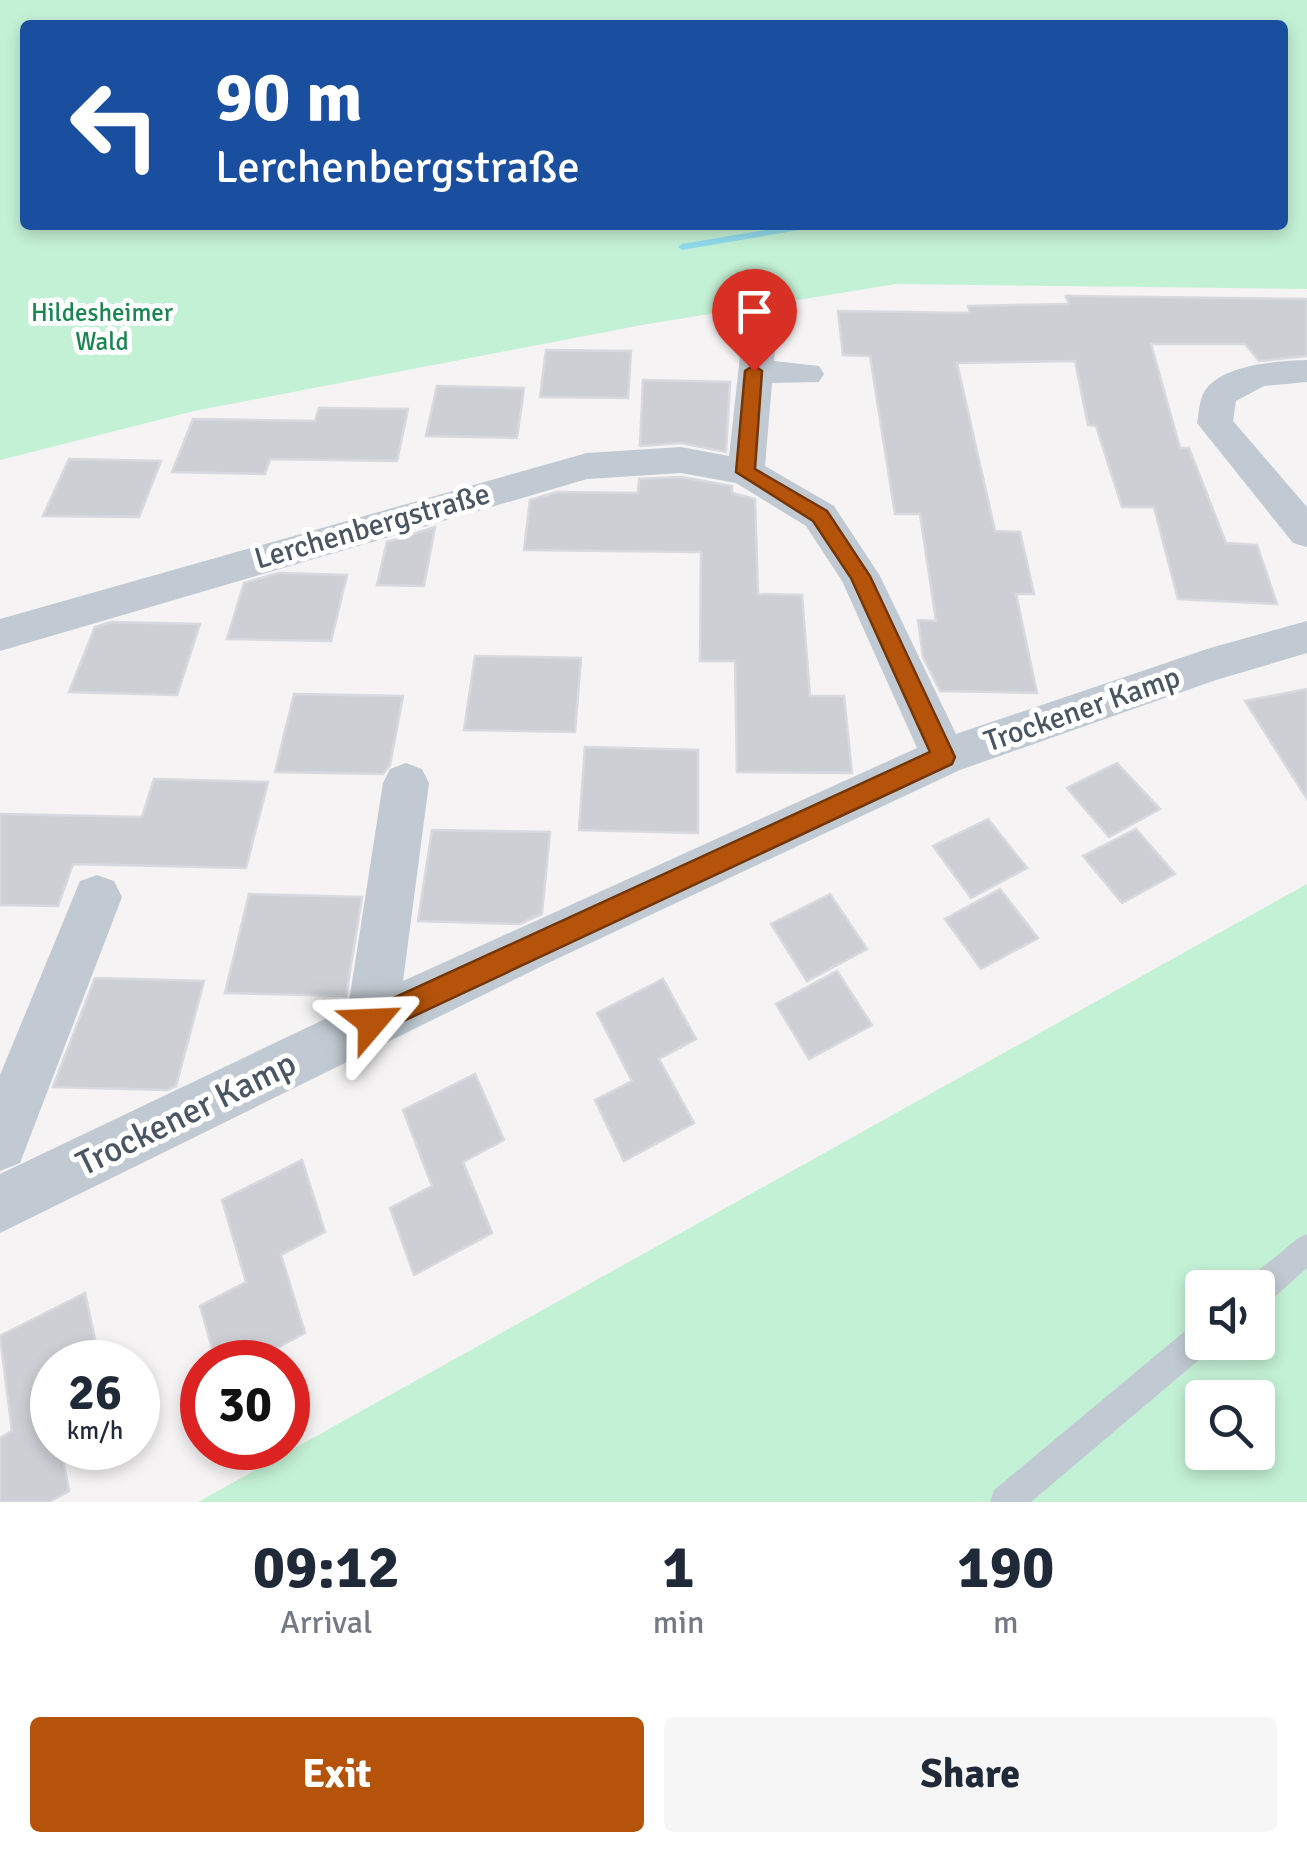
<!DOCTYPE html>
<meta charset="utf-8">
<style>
body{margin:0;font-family:Signika,sans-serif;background:#f6f6f7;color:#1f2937;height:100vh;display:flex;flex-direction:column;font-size:38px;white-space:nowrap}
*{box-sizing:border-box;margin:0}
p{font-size:32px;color:#747a83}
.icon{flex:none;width:55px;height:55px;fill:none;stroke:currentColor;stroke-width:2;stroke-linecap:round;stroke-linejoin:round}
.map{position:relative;height:1502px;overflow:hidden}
.panel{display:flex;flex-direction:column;background:#fff;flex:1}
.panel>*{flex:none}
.hud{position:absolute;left:20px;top:20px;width:1268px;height:210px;border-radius:10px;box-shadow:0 5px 15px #0003;background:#1a4fa0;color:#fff;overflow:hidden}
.controls{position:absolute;left:1185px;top:1270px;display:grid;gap:20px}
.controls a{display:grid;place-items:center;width:90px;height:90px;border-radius:10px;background:#fff;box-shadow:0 5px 15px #0003;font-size:50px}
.speed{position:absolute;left:30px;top:1340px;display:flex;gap:20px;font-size:50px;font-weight:700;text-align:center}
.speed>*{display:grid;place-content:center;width:130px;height:130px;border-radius:50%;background:#fff;box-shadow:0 5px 15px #0003;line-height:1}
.speed small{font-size:25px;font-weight:400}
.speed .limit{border:15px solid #d22;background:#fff;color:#111}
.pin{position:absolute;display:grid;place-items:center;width:85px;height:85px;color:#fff;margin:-102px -42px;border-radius:50% 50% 50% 0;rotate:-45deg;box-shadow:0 0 10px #0007}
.pin .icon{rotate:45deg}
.me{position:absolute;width:110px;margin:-55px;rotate:64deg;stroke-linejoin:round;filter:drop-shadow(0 0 8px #0008)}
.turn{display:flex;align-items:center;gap:35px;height:210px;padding:0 30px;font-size:45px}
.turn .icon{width:130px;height:130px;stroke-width:2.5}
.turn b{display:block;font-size:70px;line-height:85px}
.eta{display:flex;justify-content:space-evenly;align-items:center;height:170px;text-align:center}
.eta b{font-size:60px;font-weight:700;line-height:70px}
.primary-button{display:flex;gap:20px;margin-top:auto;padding:20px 30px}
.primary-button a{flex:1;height:115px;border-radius:10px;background:#b45309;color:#fff;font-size:40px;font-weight:700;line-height:115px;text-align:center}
.primary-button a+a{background:#f6f6f7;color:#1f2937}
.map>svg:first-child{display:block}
</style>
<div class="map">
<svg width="1307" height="1502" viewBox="0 0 1307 1502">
<rect width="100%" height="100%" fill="#f5f3f3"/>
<!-- green -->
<g fill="#c3f1d5" fill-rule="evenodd">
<path d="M 0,0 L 1307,0 L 1307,289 L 896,284 L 642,325 L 194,411 L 0,460 ZM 25,25 L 1282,25 L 1282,225 L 25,225 Z"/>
<path d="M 1307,884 L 1307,1502 L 198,1502 ZM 1202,1288 L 1258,1288 L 1258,1342 L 1202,1342 ZM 1202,1398 L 1258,1398 L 1258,1452 L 1202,1452 Z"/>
</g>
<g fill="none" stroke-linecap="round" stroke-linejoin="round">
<!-- stream -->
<polygon fill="#90daee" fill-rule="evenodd" points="796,225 815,225 811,228 682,250 678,247 682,244"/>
</g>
<!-- building -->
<g fill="#cdcfd5" stroke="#d7d9de" stroke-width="2.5">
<polygon points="1066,296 1307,299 1307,356 1259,361 1245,344 1151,344 1180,448 1189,448 1226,543 1257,545 1277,604 1178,599 1154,507 1122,507 1096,426 1088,425 1075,361 957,363 995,531 1020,532 1034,594 1016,594 1037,693 940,691 923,657 918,620 936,621 920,514 895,514 870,356 843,355 838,311 970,313 968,306 1069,304"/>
<polygon points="546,350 631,351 628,398 540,397"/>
<polygon points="643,380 730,382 726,452 681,443 640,446"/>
<polygon points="437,386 524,388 517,438 426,436"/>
<polygon points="319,408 408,409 397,461 270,459 265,474 172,472 193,419 315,421"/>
<polygon points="69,459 161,461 139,517 43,516"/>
<polygon points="681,477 732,486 732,493 755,499 758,594 802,595 810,696 844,696 852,773 737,772 735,661 700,661 701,552 524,550 530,500 557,492 638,493 639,479"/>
<polygon points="435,527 424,586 377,585 387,542"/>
<polygon points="279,573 347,575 331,641 227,639 244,583"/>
<polygon points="111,622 200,624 177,695 69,692 95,627"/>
<polygon points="475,656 581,658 575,732 464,730"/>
<polygon points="1307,689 1307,799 1245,701"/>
<polygon points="294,694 403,696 390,765 383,774 275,772"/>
<polygon points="585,747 698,750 698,833 579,830"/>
<polygon points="1117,763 1160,809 1109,837 1067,788"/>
<polygon points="154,779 268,782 246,868 73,864 58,906 0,905 0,814 142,817"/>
<polygon points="988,819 1027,868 971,898 933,846"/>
<polygon points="1136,829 1175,874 1122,903 1083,856"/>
<polygon points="432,830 550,832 542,914 520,924 418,921"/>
<polygon points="1000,889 1038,938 981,969 945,919"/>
<polygon points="249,894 362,897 346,996 225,993"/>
<polygon points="830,894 867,949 807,981 771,924"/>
<polygon points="837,971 872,1025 809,1059 776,1004"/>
<polygon points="95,978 204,981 176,1086 167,1090 53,1087"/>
<polygon points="663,979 696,1039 659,1059 694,1123 624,1161 595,1100 632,1081 597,1013"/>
<polygon points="475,1074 504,1140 463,1162 492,1233 414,1275 390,1208 432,1186 403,1110"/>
<polygon points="302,1160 325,1232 281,1255 305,1333 251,1362 216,1362 200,1306 246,1282 222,1200"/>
<polygon points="85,1293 100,1362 52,1362 52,1448 61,1448 69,1491 49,1502 0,1502 0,1438 12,1431 0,1336"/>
</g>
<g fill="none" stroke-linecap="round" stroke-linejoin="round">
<!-- lane -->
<g fill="#c1cad2" fill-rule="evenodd">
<polygon points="1307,1234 1307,1268 1269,1302 1258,1306 1258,1288 1244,1288 1247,1280 1297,1239"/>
<polygon points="1202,1322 1202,1342 1215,1342 1213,1348 1031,1502 990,1502 994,1490 1191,1326"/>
</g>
<!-- street -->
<g fill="#c1cad2" fill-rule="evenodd">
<polygon points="761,310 773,313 778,320 774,361 819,366 824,374 819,382 772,383 765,466 834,506 880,576 956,734 1210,648 1307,621 1307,653 1216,680 960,770 546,964 0,1233 0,1174 348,1008 383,783 390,769 406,763 422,769 429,783 403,981 917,748 842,581 806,526 736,483 681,473 587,479 0,651 0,619 587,453 681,447 729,456 744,320 749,313"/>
<path d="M 1307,360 L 1307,382 L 1264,386 L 1236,401 L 1233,421 L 1307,507 L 1307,547 L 1293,543 L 1197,423 C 1199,413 1199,401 1204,392 C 1221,364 1278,361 1307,360 Z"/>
<polygon points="97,875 114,881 122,897 20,1163 0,1171 0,1075 80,881"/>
</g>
</g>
<!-- route -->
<polygon fill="#b45309" stroke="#753606" stroke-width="2.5" points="754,365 762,371 755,469 827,511 870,576 955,757 952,764 382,1031 372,1034 363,1031 359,1022 363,1012 930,752 851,578 813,521 736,472 745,371"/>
<g text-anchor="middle" stroke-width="10" stroke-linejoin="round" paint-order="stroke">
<!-- far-park labels -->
<g font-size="25" fill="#17864f" stroke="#fff">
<text x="102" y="321">Hildesheimer<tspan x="102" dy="29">Wald</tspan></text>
</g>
<!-- street labels -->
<g font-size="30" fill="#4a5661" stroke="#fff">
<text transform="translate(372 526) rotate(-16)" y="10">Lerchenbergstraße</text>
<text transform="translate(1082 709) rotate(-19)" y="10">Trockener Kamp</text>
</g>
<!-- near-street labels -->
<g font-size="35" fill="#4a5661" stroke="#fff">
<text transform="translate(186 1113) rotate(-26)" y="12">Trockener Kamp</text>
</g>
</g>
</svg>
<div class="controls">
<a><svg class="icon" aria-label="sound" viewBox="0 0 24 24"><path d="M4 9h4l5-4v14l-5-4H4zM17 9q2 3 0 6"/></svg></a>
<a><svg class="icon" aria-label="search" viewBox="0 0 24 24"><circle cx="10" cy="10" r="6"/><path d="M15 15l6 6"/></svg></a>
</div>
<div class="speed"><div>26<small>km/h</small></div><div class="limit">30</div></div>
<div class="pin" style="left:754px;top:371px;background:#d93025"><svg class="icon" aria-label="arrive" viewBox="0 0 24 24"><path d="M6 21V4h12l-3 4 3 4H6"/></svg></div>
<svg class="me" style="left:372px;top:1022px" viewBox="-20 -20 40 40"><path d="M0-17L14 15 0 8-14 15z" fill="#b45309" stroke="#fff" stroke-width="4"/></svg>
<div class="hud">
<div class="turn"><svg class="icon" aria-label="left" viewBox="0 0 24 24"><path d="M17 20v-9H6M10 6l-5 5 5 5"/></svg><div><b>90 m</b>Lerchenbergstraße</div></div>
</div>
</div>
<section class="panel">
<div class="eta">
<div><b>09:12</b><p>Arrival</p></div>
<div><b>1</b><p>min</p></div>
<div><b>190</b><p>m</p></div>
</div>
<div class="primary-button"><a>Exit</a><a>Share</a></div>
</section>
